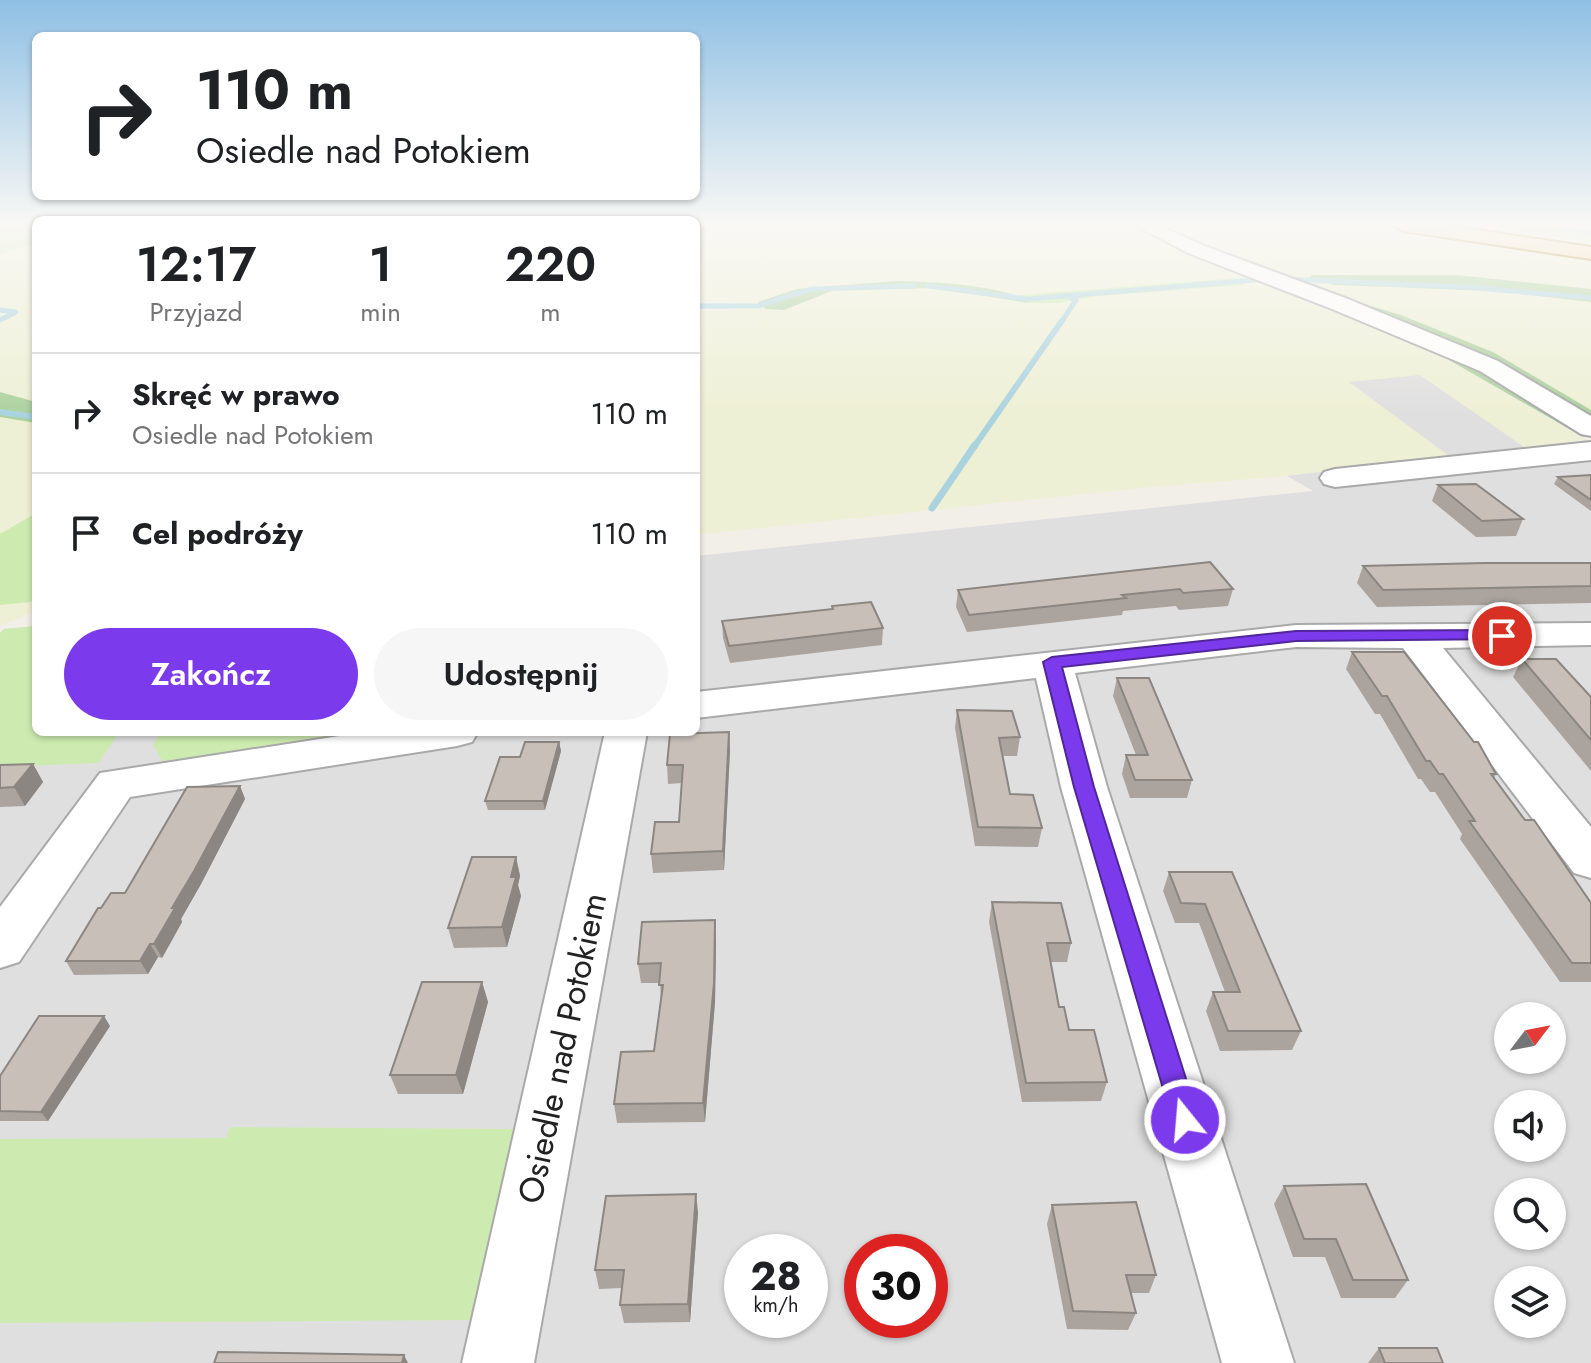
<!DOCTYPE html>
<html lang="pl">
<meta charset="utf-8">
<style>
body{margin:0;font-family:Jost,sans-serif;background:#f6f6f6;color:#202124;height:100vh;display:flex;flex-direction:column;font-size:30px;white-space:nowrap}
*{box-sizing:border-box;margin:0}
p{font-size:26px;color:#757577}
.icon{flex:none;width:44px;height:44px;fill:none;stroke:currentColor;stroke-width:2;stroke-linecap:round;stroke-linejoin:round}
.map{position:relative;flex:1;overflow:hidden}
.sheet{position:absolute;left:32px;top:216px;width:668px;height:520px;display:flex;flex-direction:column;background:#fff;border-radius:12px;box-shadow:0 2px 6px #0004}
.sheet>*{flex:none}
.banner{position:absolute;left:32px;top:32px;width:668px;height:168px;border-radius:12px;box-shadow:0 2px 6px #0004;background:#fff;color:#202124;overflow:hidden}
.needle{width:52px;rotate:58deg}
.fabs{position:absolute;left:1494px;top:1002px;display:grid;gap:16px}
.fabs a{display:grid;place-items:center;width:72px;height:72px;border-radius:50%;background:#fff;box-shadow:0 2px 6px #0004;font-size:40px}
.speed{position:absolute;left:724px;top:1234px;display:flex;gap:16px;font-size:40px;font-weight:700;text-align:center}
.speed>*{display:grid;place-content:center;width:104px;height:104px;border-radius:50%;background:#fff;box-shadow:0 2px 6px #0004;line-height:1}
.speed small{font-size:20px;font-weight:400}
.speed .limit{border:12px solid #d22;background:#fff;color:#111}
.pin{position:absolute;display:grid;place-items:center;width:68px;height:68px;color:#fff;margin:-34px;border:4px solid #fff;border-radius:50%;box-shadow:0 2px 8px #0007}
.me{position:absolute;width:88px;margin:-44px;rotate:343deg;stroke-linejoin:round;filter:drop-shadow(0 0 6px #0008)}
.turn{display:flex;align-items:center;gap:28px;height:168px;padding:0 32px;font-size:36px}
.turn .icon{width:104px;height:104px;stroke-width:2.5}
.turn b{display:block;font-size:56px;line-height:68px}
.eta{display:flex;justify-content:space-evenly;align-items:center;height:136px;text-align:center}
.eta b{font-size:48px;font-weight:600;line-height:56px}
.action{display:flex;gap:16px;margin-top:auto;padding:16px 32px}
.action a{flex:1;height:92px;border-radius:48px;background:#7c3aed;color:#fff;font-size:32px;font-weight:600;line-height:92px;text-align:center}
.action a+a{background:#f6f6f6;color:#202124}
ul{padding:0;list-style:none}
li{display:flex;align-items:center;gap:24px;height:120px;padding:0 32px;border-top:2px solid #e0e0e0}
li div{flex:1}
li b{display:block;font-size:30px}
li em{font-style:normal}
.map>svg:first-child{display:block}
</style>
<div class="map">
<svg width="1591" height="1363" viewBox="0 0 1591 1363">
<rect width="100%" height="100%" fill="#f2efe9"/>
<!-- residential -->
<path fill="#e0dfdf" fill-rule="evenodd" d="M 1461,368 L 1591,443 L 1591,1363 L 0,1363 L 0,633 L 4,629 L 36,626 L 36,732 L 696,732 L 696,556 L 1313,491 L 1287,476 L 1306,383 ZM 1508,1016 L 1552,1016 L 1552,1060 L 1508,1060 ZM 1508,1104 L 1552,1104 L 1552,1148 L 1508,1148 ZM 1508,1192 L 1552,1192 L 1552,1236 L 1508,1236 ZM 742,1252 L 810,1252 L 810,1320 L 742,1320 ZM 862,1252 L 930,1252 L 930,1320 L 862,1320 ZM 1508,1280 L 1552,1280 L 1552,1324 L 1508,1324 Z"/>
<!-- farmland -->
<g fill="#eef0d5" fill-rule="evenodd">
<path d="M 696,225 L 1133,225 L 1154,237 L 1330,306 L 1435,352 L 1589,442 L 1527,449 L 1420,375 L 1349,382 L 1449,456 L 1287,476 L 1152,487 L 696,535 L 696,311 L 731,310 L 739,302 L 696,300 ZM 896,281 L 965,286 L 1020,295 L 1027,302 L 934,288 L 834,290 L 783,310 L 759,302 L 797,289 Z"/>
<polygon points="1157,225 1362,225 1591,259 1591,410 1493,352 1401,315 1318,290"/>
<polygon points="36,244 36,402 0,392 0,254"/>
<polygon points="0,417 36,423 36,513 0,534"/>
<polygon points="36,599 36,611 0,626 0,605 30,602"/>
</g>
<!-- grass -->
<g fill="#cdebb0">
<polygon points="16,225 36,225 36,244 0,254 0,229"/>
<polygon points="1477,225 1541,225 1591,231 1591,242"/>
<polygon points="1239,278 1244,285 1098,296 1057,303 1029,303 1020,295"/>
<polygon points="36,513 36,599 30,602 0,605 0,534"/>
<polygon points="36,626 36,732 120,732 98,763 0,767 0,633 4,629"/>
<polygon points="161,732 331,732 329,739 162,761 153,745"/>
<polygon points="230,1127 516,1129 474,1320 0,1323 0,1139 226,1138"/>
</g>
<!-- forest -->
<g fill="#add19e">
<polygon points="1312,275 1456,275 1591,289 1591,302 1496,291 1334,285 1309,278"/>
<path d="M 896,281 C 924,281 1009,285 1029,303 L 934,288 L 834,290 L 784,310 L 766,309 L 758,302 L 797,289 Z"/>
<polygon points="1318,290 1401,315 1493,352 1591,410 1591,437 1583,437 1435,352 1330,306"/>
<polygon points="0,392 36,402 36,423 0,417"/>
</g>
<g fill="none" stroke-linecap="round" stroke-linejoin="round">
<!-- stream-far2 -->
<g stroke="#aad3df" stroke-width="5">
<polyline points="1530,225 1591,233"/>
<polyline points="1286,279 1477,288 1591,298"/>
<polyline points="928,286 1028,299 1255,280"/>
<polyline points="696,306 758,306 812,289 914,286"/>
<polyline points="0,310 16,312 0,320"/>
<polyline points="1060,324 1076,300 1066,295"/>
</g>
<!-- stream-far1 -->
<g stroke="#aad3df" stroke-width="6">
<polyline points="0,412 36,417"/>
<polyline points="974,447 1061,322"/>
</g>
<!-- stream -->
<polyline stroke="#aad3df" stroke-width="7" points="932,508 975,445"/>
<defs>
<g id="minor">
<polygon points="1135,225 1158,225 1202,245 1348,299 1498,361 1591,416 1591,436 1581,434 1480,371 1332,309 1188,253"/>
<polygon points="1591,442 1591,460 1335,487 1324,484 1320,478 1324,472 1335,469"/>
<polygon points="1591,623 1591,645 1443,648 1591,827 1591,878 1574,873 1403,648 1296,647 1075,673 1107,787 1294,1363 1222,1363 1061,787 1036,678 696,718 696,692 1296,625"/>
<polygon points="365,732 478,732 472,742 457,746 130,797 19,962 0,968 0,907 100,773"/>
<polygon points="605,732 647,732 534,1363 462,1363"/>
</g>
<polygon id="major" points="1393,225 1443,225 1591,247 1591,259 1403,231"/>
</defs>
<!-- minor casing -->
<use href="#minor" stroke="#a9a9a9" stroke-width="4"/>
<!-- major casing -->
<use href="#major" stroke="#a06b00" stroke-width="4"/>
<!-- minor -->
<use href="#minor" fill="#fff" fill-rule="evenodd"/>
<!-- major -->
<use href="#major" fill="#fcd6a4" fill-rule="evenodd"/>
</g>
<!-- wall -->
<g fill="#aba49e">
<polygon points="1591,475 1591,511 1554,484 1558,477"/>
<polygon points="1438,485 1523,519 1516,536 1476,537 1432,501"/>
<polygon points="1591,563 1591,603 1377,607 1357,583 1363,566"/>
<polygon points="1233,589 1228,606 1179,610 1176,606 1123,611 1122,615 967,632 956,607 958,590"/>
<polygon points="832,606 883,628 882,645 730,663 723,638 722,621 832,609"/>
<polygon points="1352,652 1496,774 1494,778 1525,820 1591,903 1591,982 1560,982 1460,839 1462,834 1435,792 1430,792 1421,779 1418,779 1380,714 1375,714 1346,669"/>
<polygon points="1522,659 1591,697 1591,771 1513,677"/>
<polygon points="1117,678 1192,780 1187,798 1130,798 1122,774 1126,755 1136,755 1113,696"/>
<polygon points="957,710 1020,737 1017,756 1003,756 1010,794 1042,828 1038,847 975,846 955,728"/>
<polygon points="729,732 730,750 724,870 653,873 651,854 679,822 682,783 668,784 667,765"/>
<polygon points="559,742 561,751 545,810 488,810 485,801 520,757"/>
<polygon points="33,764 43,782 25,806 0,807 0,765"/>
<polygon points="240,786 245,799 201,884 181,919 182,922 162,958 158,957 148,974 74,975 66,961 101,908 125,893"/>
<polygon points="516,857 520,876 518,885 521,896 507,947 454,948 448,928"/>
<polygon points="1169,872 1232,872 1301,1031 1292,1050 1220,1051 1206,1011 1213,992 1225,992 1199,923 1175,923 1163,891"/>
<polygon points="992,902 1071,943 1067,962 1050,962 1059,1007 1069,1030 1107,1082 1101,1101 1022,1102 989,922"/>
<polygon points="715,920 716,940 715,1002 705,1122 617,1123 614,1104 654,1051 661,1000 660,983 641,983 638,964"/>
<polygon points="482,982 488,1002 463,1094 398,1094 390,1075"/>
<polygon points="110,1026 48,1121 0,1121 0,1076"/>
<polygon points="1284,1186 1408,1280 1395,1298 1341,1298 1325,1257 1293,1257 1274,1204"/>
<polygon points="1052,1205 1156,1275 1149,1293 1131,1293 1136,1313 1128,1330 1067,1329 1047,1224"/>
<polygon points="698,1212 690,1322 624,1323 620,1305 622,1288 599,1289 595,1270"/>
<polygon points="1379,1348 1443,1363 1368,1363"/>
</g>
<!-- shaded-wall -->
<g fill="#8b8681">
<polygon points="729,732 730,750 724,870 723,851"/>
<polygon points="559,742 561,751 545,810 543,801"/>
<polygon points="33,764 43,782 25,806 14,787"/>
<polygon points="240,786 245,799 201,884 181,919 182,922 162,958 154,944 172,908"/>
<polygon points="516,857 520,876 518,885 521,896 507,947 502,927 511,877"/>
<polygon points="715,920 716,940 715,1002 705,1122 703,1103"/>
<polygon points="150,944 158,957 148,974 140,961"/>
<polygon points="482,982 488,1002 463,1094 456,1075"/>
<polygon points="104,1016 110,1026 48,1121 41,1112"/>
<polygon points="696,1194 698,1212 690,1322 688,1304"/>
<polygon points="404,1355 408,1363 402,1363"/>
</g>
<!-- building -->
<g fill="#c7bfb8" stroke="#8b8681" stroke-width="2">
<polygon points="1591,475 1591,500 1558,477"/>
<polygon points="1476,484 1523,519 1482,521 1438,485"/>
<polygon points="1210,562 1233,589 1183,593 1180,589 1122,595 1126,598 969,615 958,590"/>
<polygon points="1484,563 1591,563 1591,586 1383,590 1363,566"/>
<polygon points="871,602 883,628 729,646 722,621 833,609 832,606"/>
<polygon points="1352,652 1404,652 1474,742 1478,742 1496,774 1491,774 1525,820 1534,820 1591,903 1591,963 1572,963 1469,821 1475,821 1443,774 1439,774 1430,761 1426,761 1387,696 1382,696"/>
<polygon points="1522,659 1556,659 1591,697 1591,740"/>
<polygon points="1117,678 1149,678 1192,780 1135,780 1126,755 1148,755"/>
<polygon points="957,710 1012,711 1020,737 999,738 1010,794 1033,795 1042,828 978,827"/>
<polygon points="729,732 723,851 651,854 655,822 679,822 683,765 667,765 670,734"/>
<polygon points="525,742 559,742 543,801 485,801 500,757 520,757"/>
<polygon points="33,764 14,787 0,788 0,765"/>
<polygon points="240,786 194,871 172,908 175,908 154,944 150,944 140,961 66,961 98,908 101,908 111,893 125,893 187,787"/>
<polygon points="472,857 516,857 511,877 516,877 502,927 448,928"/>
<polygon points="1169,872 1232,872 1301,1031 1228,1031 1213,992 1240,992 1205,904 1181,903"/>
<polygon points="992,902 1061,903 1071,943 1047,943 1059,1007 1064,1007 1069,1030 1094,1030 1107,1082 1026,1083"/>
<polygon points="715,920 714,983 703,1103 614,1104 621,1052 654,1051 663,985 659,985 661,963 638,964 642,922"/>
<polygon points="422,982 482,982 456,1075 390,1075"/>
<polygon points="39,1016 104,1016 41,1112 0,1111 0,1076"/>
<polygon points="1366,1184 1408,1280 1353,1280 1336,1239 1304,1239 1284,1186"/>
<polygon points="696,1194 688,1304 620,1305 624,1270 595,1270 606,1196"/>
<polygon points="1136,1202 1156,1275 1126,1275 1136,1313 1073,1311 1052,1205"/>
<polygon points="1379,1348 1437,1348 1443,1363 1385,1363"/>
<polygon points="218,1352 404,1355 402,1363 214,1363"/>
</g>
<!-- sky -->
<linearGradient id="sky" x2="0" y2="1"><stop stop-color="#8fc0e4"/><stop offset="0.54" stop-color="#f9f8f5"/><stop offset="1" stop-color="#f9f8f5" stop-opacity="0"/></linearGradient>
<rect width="1591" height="416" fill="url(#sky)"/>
<!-- route -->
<polygon fill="#7c3aed" stroke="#51269a" stroke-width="2" points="1502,630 1511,636 1508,639 1296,641 1062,667 1094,787 1199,1120 1195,1129 1185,1133 1175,1129 1074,787 1043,662 1052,657 1296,631"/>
<g text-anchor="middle" stroke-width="7" stroke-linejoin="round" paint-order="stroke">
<!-- near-street labels -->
<g font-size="34" fill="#222" stroke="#fff">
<text transform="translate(562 1048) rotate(-78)" y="12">Osiedle nad Potokiem</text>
</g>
</g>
</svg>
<div class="fabs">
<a><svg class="needle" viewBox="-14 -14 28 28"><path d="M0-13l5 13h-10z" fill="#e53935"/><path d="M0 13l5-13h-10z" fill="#757577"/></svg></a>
<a><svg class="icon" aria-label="sound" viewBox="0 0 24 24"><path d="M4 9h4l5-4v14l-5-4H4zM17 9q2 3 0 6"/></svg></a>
<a><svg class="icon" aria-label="search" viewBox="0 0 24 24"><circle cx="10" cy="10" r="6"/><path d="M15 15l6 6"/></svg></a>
<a><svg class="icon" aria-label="layers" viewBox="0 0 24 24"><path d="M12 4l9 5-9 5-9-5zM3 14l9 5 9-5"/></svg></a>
</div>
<div class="speed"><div>28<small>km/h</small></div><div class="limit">30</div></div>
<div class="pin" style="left:1502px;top:636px;background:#d93025"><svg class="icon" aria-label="arrive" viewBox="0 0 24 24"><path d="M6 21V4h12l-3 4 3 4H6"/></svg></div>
<svg class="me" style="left:1185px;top:1120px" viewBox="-20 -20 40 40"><circle r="17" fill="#7c3aed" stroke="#fff" stroke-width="3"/><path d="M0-11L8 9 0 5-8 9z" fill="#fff"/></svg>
<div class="banner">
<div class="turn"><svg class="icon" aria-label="right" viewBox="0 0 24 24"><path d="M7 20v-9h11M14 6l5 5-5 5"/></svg><div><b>110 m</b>Osiedle nad Potokiem</div></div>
</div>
<section class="sheet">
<div class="eta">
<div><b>12:17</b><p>Przyjazd</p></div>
<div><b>1</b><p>min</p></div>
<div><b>220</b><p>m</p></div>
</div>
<ul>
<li><svg class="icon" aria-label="right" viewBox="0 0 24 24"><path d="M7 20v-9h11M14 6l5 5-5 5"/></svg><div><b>Skręć w prawo</b><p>Osiedle nad Potokiem</p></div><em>110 m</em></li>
<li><svg class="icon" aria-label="arrive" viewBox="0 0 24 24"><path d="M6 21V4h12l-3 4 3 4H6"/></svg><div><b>Cel podróży</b></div><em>110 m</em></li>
</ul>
<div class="action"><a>Zakończ</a><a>Udostępnij</a></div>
</section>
</div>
